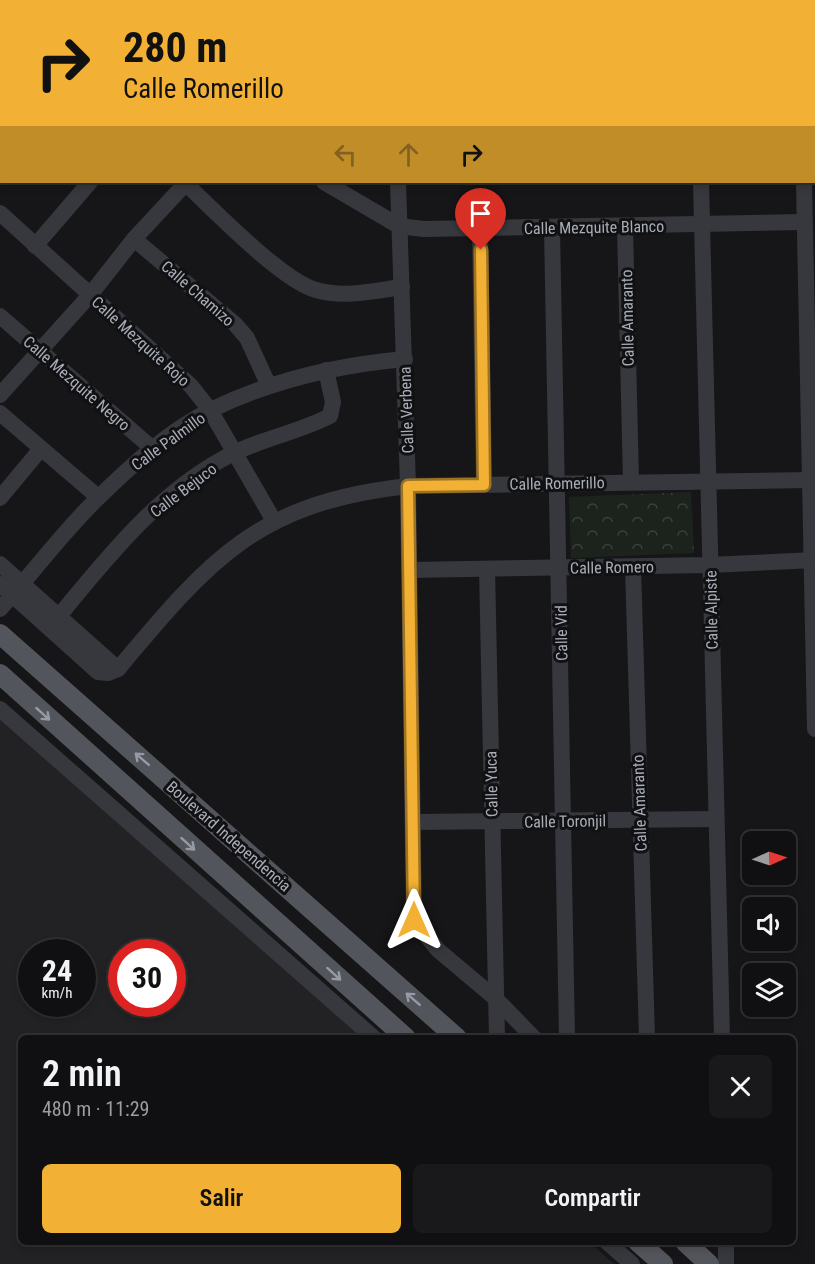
<!DOCTYPE html>
<html lang="es">
<meta charset="utf-8">
<style>
body{margin:0;font-family:"Roboto Condensed",sans-serif;background:#19191b;color:#f1f3f6;height:100vh;display:flex;flex-direction:column;font-size:22px;white-space:nowrap}
*{box-sizing:border-box;margin:0}
p{font-size:20px;color:#9c9d9f}
.icon{flex:none;width:33px;height:33px;fill:none;stroke:currentColor;stroke-width:2;stroke-linecap:round;stroke-linejoin:round}
.map{position:relative;flex:1;overflow:hidden}
.details{position:absolute;left:18px;top:1035px;width:778px;height:210px;display:flex;flex-direction:column;background:#101012;border-radius:9px;box-shadow:0 3px 9px #0003,0 0 0 2px #303032}
.details>*{flex:none}
.hud{position:absolute;left:0px;top:0px;width:816px;height:183px;box-shadow:0 3px 9px #0003,0 0 0 2px #303032;background:#f2b134;color:#111;overflow:hidden}
.needle{width:39px;rotate:87deg}
.tools{position:absolute;left:742px;top:831px;display:grid;gap:12px}
.tools a{display:grid;place-items:center;width:54px;height:54px;border-radius:9px;background:#101012;box-shadow:0 3px 9px #0003,0 0 0 2px #303032;font-size:30px}
.speed{position:absolute;left:18px;top:939px;display:flex;gap:12px;font-size:30px;font-weight:700;text-align:center}
.speed>*{display:grid;place-content:center;width:78px;height:78px;border-radius:50%;background:#101012;box-shadow:0 3px 9px #0003,0 0 0 2px #303032;line-height:1}
.speed small{font-size:15px;font-weight:400}
.speed .limit{border:9px solid #d22;background:#fff;color:#111}
.pin{position:absolute;display:grid;place-items:center;width:51px;height:51px;color:#fff;margin:-62px -26px;border-radius:50% 50% 50% 0;rotate:-45deg;box-shadow:0 0 6px #0007}
.pin .icon{rotate:45deg}
.me{position:absolute;width:66px;margin:-33px;rotate:0deg;stroke-linejoin:round;filter:drop-shadow(0 0 4px #0008)}
.turn{display:flex;align-items:center;gap:21px;height:126px;padding:0 24px;font-size:27px}
.turn .icon{width:78px;height:78px;stroke-width:2.5}
.turn b{display:block;font-size:42px;line-height:51px}
.lanes{display:flex;align-items:center;height:57px;padding:0 24px;background:#0003;justify-content:center;gap:30px;direction:ltr}
.lanes .off{opacity:.35}
.round{display:grid;place-items:center;flex:none;width:63px;height:63px;border-radius:9px;background:#19191b}
.headline{display:flex;align-items:center;justify-content:space-between;height:102px;padding:0 24px}
h1{font-size:36px;font-weight:600;line-height:45px}
.cta{display:flex;gap:12px;margin-top:auto;padding:12px 24px}
.cta a{flex:1;height:69px;border-radius:9px;background:#f2b134;color:#111;font-size:24px;font-weight:600;line-height:69px;text-align:center}
.cta a+a{background:#19191b;color:#f1f3f6}
.map>svg:first-child{display:block}
</style>
<div class="map">
<svg width="815" height="1264" viewBox="0 0 815 1264">
<defs>
<pattern id="park-crowns" width="20" height="18" patternUnits="userSpaceOnUse" patternTransform="scale(1.5)"><rect width="20" height="18" fill="#1c231d"/><path d="M2 6a3 3 0 1 1 6 0M12 15a3 3 0 1 1 6 0" fill="none" stroke="#3a403c"/></pattern>
</defs>
<rect width="100%" height="100%" fill="#161618"/>
<!-- built -->
<path fill="#222225" fill-rule="evenodd" d="M 0,714 L 362,1038 L 21,1038 L 21,1242 L 589,1242 L 614,1264 L 0,1264 ZM 32,952 L 82,952 L 82,1004 L 32,1004 ZM 122,952 L 172,952 L 172,1004 L 122,1004 Z"/>
<!-- park -->
<polygon fill="url(#park-crowns)" points="691,492 694,553 571,558 569,497"/>
<g fill="none" stroke-linecap="round" stroke-linejoin="round">
<!-- minor -->
<g stroke="#37383d" stroke-width="16">
<polyline points="92,0 94,2"/>
<polyline points="474,0 474,2"/>
<polyline points="550,0 550,2"/>
<polyline points="622,0 622,2"/>
<polyline points="698,0 698,2"/>
<polyline points="801,0 801,2"/>
<polyline points="50,2 51,0"/>
<polyline points="395,2 395,0"/>
<polyline points="0,57 2,55"/>
<polyline points="0,171 2,169"/>
<polyline points="324,182 399,226 424,229 804,222"/>
<polyline points="398,182 408,486 414,920 438,950 495,998 534,1038"/>
<polyline points="701,182 722,1038"/>
<polyline points="804,182 815,729"/>
<path d="M 185,183 C 214,210 281,280 316,290 C 344,298 374,291 402,287"/>
<polyline points="0,213 191,386 210,410 274,521"/>
<polyline points="625,227 631,482"/>
<polyline points="552,228 567,1038"/>
<polyline points="480,229 484,485"/>
<polyline points="134,239 235,324 247,338 269,386"/>
<polyline points="35,246 90,182"/>
<polyline points="0,316 153,449"/>
<polyline points="0,395 90,295 134,239 187,182"/>
<polyline points="0,413 98,497"/>
<polyline points="0,498 40,450"/>
<polyline points="0,564 118,669"/>
<polyline points="633,567 647,1038"/>
<polyline points="487,569 497,1038"/>
<polyline points="410,570 709,565 815,560"/>
<path d="M 0,584 L 98,672 L 108,673 L 118,669 C 211,558 257,503 408,486 L 810,480"/>
<path d="M 0,609 C 34,572 64,530 100,496 C 133,464 170,430 211,410 C 272,380 338,365 405,359"/>
<path d="M 59,616 C 109,555 163,487 236,452 C 266,438 301,431 330,416 L 333,402 L 326,370"/>
<polyline points="0,709 374,1038"/>
<polyline points="414,822 716,819"/>
<polyline points="607,1242 632,1264"/>
<polyline points="726,1242 726,1264"/>
</g>
<!-- major -->
<g stroke="#53555c" stroke-width="20">
<polyline points="279,0 281,2"/>
<polyline points="310,0 312,2"/>
<polyline points="814,52 815,52"/>
<polyline points="814,75 815,75"/>
<polyline points="0,634 457,1038"/>
<polyline points="0,674 406,1038"/>
<polyline points="638,1242 663,1264"/>
<polyline points="685,1242 709,1264"/>
</g>
</g>
<!-- one-way arrows -->
<defs><path id="oneway-shaft" d="M-6 0H5M1.5-3L5.5 0L1.5 3" fill="none" stroke-width="1.6" stroke-linecap="round" stroke-linejoin="round" transform="scale(1.5)"/></defs>
<g stroke="#979ba6">
<use href="#oneway-shaft" transform="translate(43 714) rotate(42)"/>
<use href="#oneway-shaft" transform="translate(142 759) rotate(-139)"/>
<use href="#oneway-shaft" transform="translate(188 844) rotate(42)"/>
<use href="#oneway-shaft" transform="translate(334 974) rotate(42)"/>
<use href="#oneway-shaft" transform="translate(413 999) rotate(-139)"/>
</g>
<g fill="none" stroke-linecap="round" stroke-linejoin="round">
<defs>
<polyline id="route" points="414,920 408,486 484,485 481,250"/>
</defs>
<!-- route casing -->
<use href="#route" stroke="#9d7322" stroke-width="15"/>
<!-- route -->
<use href="#route" stroke="#f2b134" stroke-width="10"/>
</g>
<g text-anchor="middle" stroke-width="6" stroke-linejoin="round" paint-order="stroke">
<!-- street labels -->
<g font-size="16" fill="#a8adb8" stroke="#111113">
<text transform="translate(594 227) rotate(-1)" y="6">Calle Mezquite Blanco</text>
<text transform="translate(198 293) rotate(41)" y="6">Calle Chamizo</text>
<text transform="translate(627 318) rotate(-91)" y="6">Calle Amaranto</text>
<text transform="translate(141 341) rotate(42)" y="6">Calle Mezquite Rojo</text>
<text transform="translate(77 383) rotate(41)" y="6">Calle Mezquite Negro</text>
<text transform="translate(406 410) rotate(-92)" y="6">Calle Verbena</text>
<text transform="translate(168 441) rotate(-36)" y="6">Calle Palmillo</text>
<text transform="translate(557 483) rotate(-1)" y="6">Calle Romerillo</text>
<text transform="translate(183 490) rotate(-37)" y="6">Calle Bejuco</text>
<text transform="translate(612 567) rotate(-1)" y="6">Calle Romero</text>
<text transform="translate(711 610) rotate(-91)" y="6">Calle Alpiste</text>
<text transform="translate(561 633) rotate(-91)" y="6">Calle Vid</text>
<text transform="translate(491 784) rotate(-91)" y="6">Calle Yuca</text>
<text transform="translate(639 803) rotate(-92)" y="6">Calle Amaranto</text>
<text transform="translate(565 821) rotate(-1)" y="6">Calle Toronjil</text>
<text transform="translate(229 836) rotate(41)" y="6">Boulevard Independencia</text>
</g>
</g>
</svg>
<div class="tools">
<a><svg class="needle" viewBox="-14 -14 28 28"><path d="M0-13l5 13h-10z" fill="#e53935"/><path d="M0 13l5-13h-10z" fill="#9c9d9f"/></svg></a>
<a><svg class="icon" aria-label="sound" viewBox="0 0 24 24"><path d="M4 9h4l5-4v14l-5-4H4zM17 9q2 3 0 6"/></svg></a>
<a><svg class="icon" aria-label="layers" viewBox="0 0 24 24"><path d="M12 4l9 5-9 5-9-5zM3 14l9 5 9-5"/></svg></a>
</div>
<div class="speed"><div>24<small>km/h</small></div><div class="limit">30</div></div>
<div class="pin" style="left:481px;top:250px;background:#d93025"><svg class="icon" aria-label="arrive" viewBox="0 0 24 24"><path d="M6 21V4h12l-3 4 3 4H6"/></svg></div>
<svg class="me" style="left:414px;top:920px" viewBox="-20 -20 40 40"><path d="M0-17L14 15 0 8-14 15z" fill="#f2b134" stroke="#fff" stroke-width="4"/></svg>
<div class="hud">
<div class="turn"><svg class="icon" aria-label="right" viewBox="0 0 24 24"><path d="M7 20v-9h11M14 6l5 5-5 5"/></svg><div><b>280 m</b>Calle Romerillo</div></div>
<div class="lanes"><svg class="icon off" aria-label="left" viewBox="0 0 24 24"><path d="M17 20v-9H6M10 6l-5 5 5 5"/></svg><svg class="icon off" aria-label="ahead" viewBox="0 0 24 24"><path d="M12 20V5M6 11l6-6 6 6"/></svg><svg class="icon" aria-label="right" viewBox="0 0 24 24"><path d="M7 20v-9h11M14 6l5 5-5 5"/></svg></div>
</div>
<section class="details">
<div class="headline"><div><h1>2 min</h1><p>480 m · 11:29</p></div><a class="round"><svg class="icon" aria-label="close" viewBox="0 0 24 24"><path d="M6 6l12 12M18 6L6 18"/></svg></a></div>
<div class="cta"><a>Salir</a><a>Compartir</a></div>
</section>
</div>
